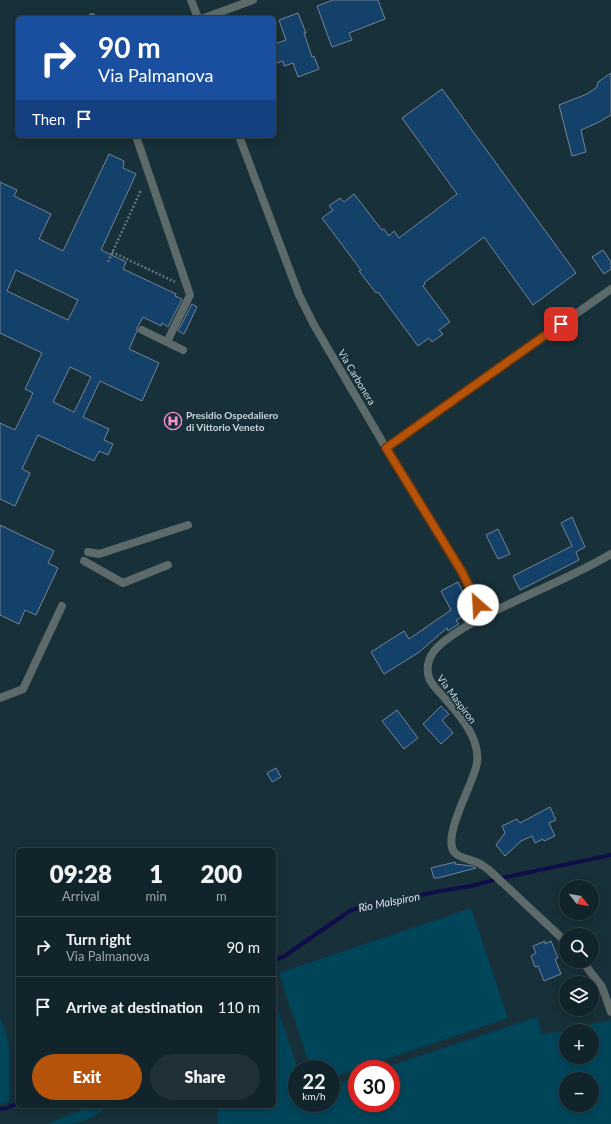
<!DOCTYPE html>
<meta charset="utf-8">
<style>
body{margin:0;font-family:Lato,sans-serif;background:#1f3037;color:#f1f3f6;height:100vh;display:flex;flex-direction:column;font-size:15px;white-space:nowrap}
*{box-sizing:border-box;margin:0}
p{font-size:13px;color:#9ca4a9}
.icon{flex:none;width:22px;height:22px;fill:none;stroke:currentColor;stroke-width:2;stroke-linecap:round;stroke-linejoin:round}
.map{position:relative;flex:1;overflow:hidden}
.side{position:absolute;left:16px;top:848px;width:260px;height:260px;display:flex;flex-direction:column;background:#12242b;border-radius:6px;box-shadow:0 2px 10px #0003,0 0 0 1px #314147}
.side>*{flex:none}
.top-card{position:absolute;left:16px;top:16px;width:260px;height:122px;border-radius:6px;box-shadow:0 2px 10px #0003,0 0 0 1px #314147;background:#1a4fa0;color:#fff;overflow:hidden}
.needle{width:26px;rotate:121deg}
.fabs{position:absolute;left:559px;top:880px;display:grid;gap:8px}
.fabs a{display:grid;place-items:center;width:40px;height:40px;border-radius:50%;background:#12242b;box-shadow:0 2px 10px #0003,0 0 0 1px #314147;font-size:20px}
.speed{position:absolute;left:288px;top:1060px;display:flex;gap:8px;font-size:20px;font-weight:700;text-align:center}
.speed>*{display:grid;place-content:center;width:52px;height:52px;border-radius:50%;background:#12242b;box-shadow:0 2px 10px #0003,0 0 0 1px #314147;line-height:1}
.speed small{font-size:10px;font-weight:400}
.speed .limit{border:6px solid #d22;background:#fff;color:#111}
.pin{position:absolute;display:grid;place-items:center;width:34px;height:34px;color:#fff;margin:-17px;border-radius:8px;box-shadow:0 2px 6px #0006}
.me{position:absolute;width:44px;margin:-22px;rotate:334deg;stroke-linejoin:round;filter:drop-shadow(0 0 3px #0008)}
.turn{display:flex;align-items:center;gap:14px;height:84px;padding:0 16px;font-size:18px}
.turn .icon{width:52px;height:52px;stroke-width:2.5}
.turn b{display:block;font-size:28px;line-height:34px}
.then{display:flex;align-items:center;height:38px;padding:0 16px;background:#0003;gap:8px;font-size:15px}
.eta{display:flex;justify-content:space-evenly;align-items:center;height:68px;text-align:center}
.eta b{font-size:24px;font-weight:800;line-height:28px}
.button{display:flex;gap:8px;margin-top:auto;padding:8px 16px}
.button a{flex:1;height:46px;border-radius:24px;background:#b45309;color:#fff;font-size:16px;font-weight:800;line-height:46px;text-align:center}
.button a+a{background:#1f3037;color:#f1f3f6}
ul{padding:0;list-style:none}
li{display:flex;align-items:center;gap:12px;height:60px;padding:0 16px;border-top:1px solid #314147}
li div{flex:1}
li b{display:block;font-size:15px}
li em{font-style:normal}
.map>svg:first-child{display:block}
</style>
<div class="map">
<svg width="611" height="1124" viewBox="0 0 611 1124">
<rect width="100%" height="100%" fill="#183039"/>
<!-- green -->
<g fill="#00455a" fill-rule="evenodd">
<polygon points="471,908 508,1018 331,1078 331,1069 311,1069 279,973"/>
<path d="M 274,998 L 298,1069 L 297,1103 L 331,1103 L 331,1085 L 357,1077 L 357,1103 L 391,1103 L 391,1069 L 380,1069 L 537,1017 L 542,1035 L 611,1020 L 610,1021 L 611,1023 L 611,1124 L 218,1124 L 218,1106 L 274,1106 ZM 566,1031 L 592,1031 L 592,1057 L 566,1057 ZM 566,1079 L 592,1079 L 592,1105 L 566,1105 Z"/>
<polygon points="0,1017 5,1029 9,1048 9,1102 0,1104"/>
<polygon points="90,1106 110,1106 89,1119 71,1124 47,1124"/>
</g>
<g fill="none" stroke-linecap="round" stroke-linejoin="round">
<!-- stream -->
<g stroke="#0f0d4a" stroke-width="4">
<polyline points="274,960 283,957 351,910 440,891 471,886 497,879 611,855"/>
<polyline points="0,1109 7,1108 18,1103"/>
</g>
</g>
<!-- building -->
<g fill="#14416a" stroke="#738497" fill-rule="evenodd">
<polygon points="333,0 378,0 385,19 349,33 352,40 332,47 317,6"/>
<polygon points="298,13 306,33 304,33 312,57 314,56 319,69 298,77 293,63 284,66 283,61 274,64 274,44 286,40 279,20"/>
<polygon points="611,73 611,115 597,123 581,130 586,152 572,156 559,105 587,94 597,87 598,82"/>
<polygon points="442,89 576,273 533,305 484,237 424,283 425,284 423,286 450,322 439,330 443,334 432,342 429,338 418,346 378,292 376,293 369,284 359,271 361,270 322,218 333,210 329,206 340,198 344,202 354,194 382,230 384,229 389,236 394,231 399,238 457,194 402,118"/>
<path d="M 109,154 L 124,161 L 123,168 L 136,174 L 101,250 L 126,262 L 123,269 L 176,294 L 175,296 L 182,299 L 168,327 L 162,323 L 161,326 L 143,317 L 137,328 L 137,331 L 129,349 L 159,363 L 142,401 L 100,381 L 83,417 L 109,429 L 104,440 L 113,444 L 108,455 L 99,451 L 94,461 L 38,435 L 22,469 L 30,473 L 15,506 L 0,499 L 0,423 L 15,430 L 33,393 L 25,389 L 42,353 L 0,333 L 0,182 L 17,190 L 14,196 L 51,214 L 39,239 L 63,251 ZM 16,270 L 78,300 L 68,320 L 7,291 ZM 70,367 L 91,377 L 74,412 L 53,402 Z"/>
<polygon points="603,250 611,262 611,269 604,274 592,257"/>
<polygon points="192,304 197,307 184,334 178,331"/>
<polygon points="572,517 585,547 576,552 579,560 520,590 513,576 572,546 561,523"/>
<polygon points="0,525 54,551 48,563 58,568 36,615 25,610 19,624 0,615"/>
<polygon points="498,529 510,554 498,559 486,535"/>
<polygon points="458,582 472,611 456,620 459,624 448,631 447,628 418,653 384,674 371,652 404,631 409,639 451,610 441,591"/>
<polygon points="441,706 449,714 442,720 453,733 441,744 423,724"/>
<polygon points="397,710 418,738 404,749 382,721"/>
<polygon points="276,768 281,777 272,782 267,773"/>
<polygon points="550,807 556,820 549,823 555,836 544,841 543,839 535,843 532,836 521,841 505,856 496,845 505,833 502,826 517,819 520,823"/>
<polygon points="455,862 455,864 472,866 476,868 438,878 434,878 431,868"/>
<polygon points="545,941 545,944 551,941 558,958 555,959 561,974 544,981 538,966 535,967 531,956 536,953 533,946"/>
</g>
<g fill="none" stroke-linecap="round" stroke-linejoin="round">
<!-- path -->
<g stroke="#62757d" stroke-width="2.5" stroke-dasharray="2 2" stroke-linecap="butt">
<polyline points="112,252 175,282"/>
<polyline points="108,262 141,190"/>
</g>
<!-- service -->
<g stroke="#5d6a6a" stroke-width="8">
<polyline points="92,18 92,17"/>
<polyline points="136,136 190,295 167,342"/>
<polyline points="142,330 183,350"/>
<polyline points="88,552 99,554 188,525"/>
<polyline points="84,561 123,583 168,565"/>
<polyline points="0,698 23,689 62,606"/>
</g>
<!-- minor -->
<g stroke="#5d6a6a" stroke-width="8">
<polyline points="191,0 198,18"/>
<polyline points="204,18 253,0"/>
<polyline points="239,136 299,295 314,325 386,448 462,572 483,616"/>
<polyline points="386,448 611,289"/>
<path d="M 566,942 L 489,870 C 485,867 481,864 476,862 C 469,859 459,858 454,852 C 442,835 474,783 477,763 C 481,734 452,707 434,686 C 425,676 426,662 434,651 C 443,640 454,634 465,627 C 512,599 564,582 611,554"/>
<polyline points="582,961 602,987 611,1012"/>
</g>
</g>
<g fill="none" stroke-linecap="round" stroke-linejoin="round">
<defs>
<polyline id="route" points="478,605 462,572 386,448 561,324"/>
</defs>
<!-- route casing -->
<use href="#route" stroke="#753606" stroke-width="10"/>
<!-- route -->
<use href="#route" stroke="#b45309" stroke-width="7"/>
</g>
<!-- icons -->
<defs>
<symbol id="hospital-ring" viewBox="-11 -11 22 22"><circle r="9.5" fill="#183039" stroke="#f890cb" stroke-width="1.5"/><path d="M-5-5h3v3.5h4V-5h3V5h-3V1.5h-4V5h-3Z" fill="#f890cb"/></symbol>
</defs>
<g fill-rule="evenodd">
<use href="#hospital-ring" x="163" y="411" width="20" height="20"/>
</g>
<g text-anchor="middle" stroke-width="3.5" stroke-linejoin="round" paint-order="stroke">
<!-- street labels -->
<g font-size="10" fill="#c9d6dc" stroke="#183039">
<text transform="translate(357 377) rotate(59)" y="4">Via Carbonera</text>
<text transform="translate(457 699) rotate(53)" y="4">Via Maspiron</text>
</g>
<!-- poi labels -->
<g font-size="10" font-weight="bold" fill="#c9d6dc" stroke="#183039" text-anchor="start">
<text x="186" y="419">Presidio Ospedaliero<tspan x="186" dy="12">di Vittorio Veneto</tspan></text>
</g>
<!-- water labels -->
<g font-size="11" font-style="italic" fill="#dce1f5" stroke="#183039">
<text transform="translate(389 902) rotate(-11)" y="4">Rio Malspiron</text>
</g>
</g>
</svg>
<div class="fabs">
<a><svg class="needle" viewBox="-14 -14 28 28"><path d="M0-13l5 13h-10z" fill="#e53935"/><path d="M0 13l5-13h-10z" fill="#9ca4a9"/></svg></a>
<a><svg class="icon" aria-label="search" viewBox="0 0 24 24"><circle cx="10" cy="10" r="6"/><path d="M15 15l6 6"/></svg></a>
<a><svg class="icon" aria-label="layers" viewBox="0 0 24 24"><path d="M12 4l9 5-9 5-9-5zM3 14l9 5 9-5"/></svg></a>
<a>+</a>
<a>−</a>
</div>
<div class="speed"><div>22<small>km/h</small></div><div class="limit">30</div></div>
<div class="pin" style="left:561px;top:324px;background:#d93025"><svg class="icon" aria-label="arrive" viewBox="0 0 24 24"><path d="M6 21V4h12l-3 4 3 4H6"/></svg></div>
<svg class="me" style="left:478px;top:605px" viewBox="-20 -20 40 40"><circle r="19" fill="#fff"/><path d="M0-13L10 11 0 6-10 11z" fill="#b45309"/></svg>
<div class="top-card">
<div class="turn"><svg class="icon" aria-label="right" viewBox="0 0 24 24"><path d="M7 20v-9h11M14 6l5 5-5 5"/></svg><div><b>90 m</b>Via Palmanova</div></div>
<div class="then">Then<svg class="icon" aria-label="arrive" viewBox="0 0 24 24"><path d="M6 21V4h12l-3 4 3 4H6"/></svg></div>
</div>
<section class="side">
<div class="eta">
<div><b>09:28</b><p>Arrival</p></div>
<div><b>1</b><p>min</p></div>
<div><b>200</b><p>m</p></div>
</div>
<ul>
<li><svg class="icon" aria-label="right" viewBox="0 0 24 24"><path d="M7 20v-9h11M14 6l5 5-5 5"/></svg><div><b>Turn right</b><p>Via Palmanova</p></div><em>90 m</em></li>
<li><svg class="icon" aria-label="arrive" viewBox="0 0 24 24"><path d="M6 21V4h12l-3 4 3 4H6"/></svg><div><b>Arrive at destination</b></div><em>110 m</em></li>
</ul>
<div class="button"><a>Exit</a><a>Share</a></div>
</section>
</div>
